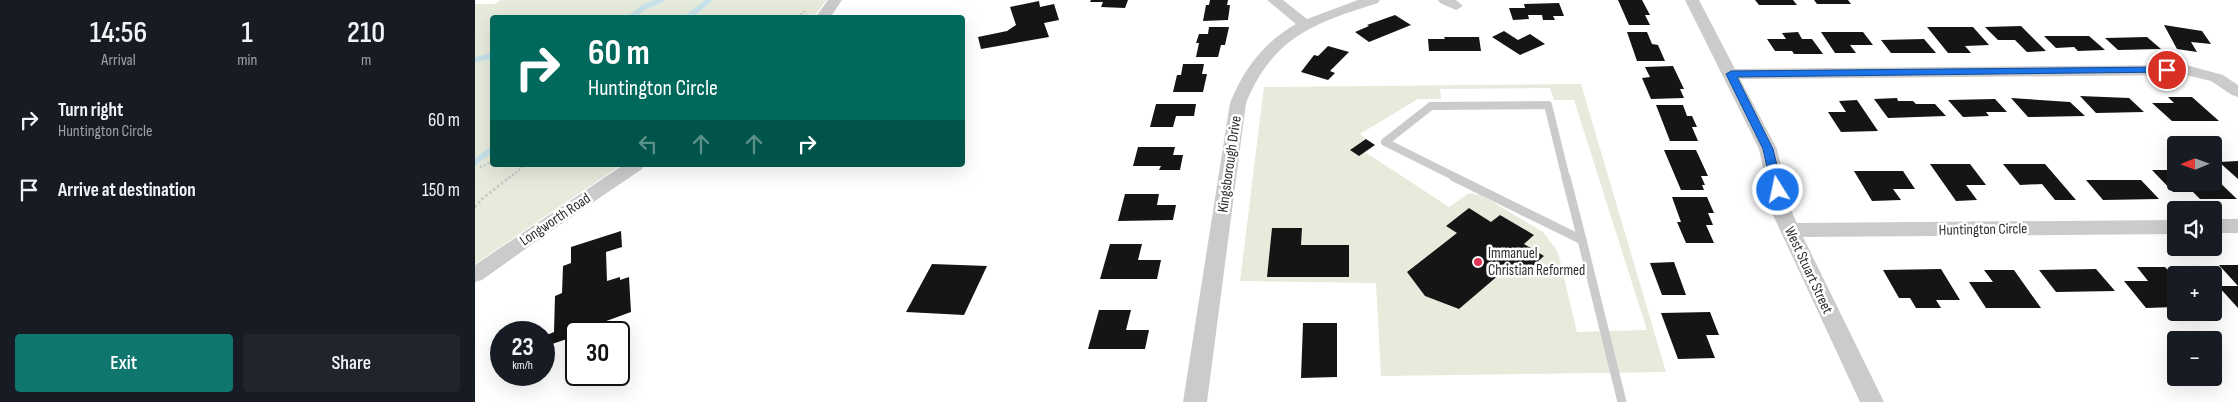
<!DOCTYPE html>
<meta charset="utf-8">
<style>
body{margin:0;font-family:"Sofia Sans Condensed",sans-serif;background:#20242c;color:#f1f3f6;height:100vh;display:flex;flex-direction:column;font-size:19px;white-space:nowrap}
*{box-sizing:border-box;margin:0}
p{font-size:16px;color:#9ea1a6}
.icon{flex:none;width:28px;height:28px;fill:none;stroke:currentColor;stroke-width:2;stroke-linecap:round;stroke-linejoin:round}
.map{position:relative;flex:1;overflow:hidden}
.panel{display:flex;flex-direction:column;background:#171b24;width:475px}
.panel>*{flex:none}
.top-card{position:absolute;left:15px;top:15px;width:475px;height:152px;border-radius:5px;box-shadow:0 5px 20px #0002;background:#00695c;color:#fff;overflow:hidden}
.needle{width:32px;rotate:269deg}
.controls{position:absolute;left:1692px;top:136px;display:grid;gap:10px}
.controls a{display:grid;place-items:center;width:55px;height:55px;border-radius:5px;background:#171b24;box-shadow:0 5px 20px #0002;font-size:25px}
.speed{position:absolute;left:15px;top:321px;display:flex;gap:10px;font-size:25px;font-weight:700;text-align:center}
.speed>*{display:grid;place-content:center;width:65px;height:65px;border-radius:50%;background:#171b24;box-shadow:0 5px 20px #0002;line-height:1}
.speed small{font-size:12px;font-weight:400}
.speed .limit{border:2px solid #111;border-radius:8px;background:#fff;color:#111}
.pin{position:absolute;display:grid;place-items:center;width:42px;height:42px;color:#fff;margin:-21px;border:2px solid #fff;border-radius:50%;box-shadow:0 1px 5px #0007}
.me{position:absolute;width:55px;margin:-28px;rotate:350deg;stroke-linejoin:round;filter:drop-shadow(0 0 4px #0008)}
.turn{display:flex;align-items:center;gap:18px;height:105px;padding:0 15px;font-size:22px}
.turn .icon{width:65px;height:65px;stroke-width:2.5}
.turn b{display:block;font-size:35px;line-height:42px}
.lanes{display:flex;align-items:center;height:48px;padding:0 15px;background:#0003;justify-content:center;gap:25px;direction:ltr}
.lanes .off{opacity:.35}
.eta{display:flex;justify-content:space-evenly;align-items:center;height:85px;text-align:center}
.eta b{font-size:30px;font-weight:600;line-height:35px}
.button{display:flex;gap:10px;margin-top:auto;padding:10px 15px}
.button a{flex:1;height:58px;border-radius:5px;background:#0f766e;color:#fff;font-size:20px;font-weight:600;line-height:58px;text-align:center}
.button a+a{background:#20242c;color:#f1f3f6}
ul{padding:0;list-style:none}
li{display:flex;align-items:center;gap:15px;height:70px;padding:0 15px}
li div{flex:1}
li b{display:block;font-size:19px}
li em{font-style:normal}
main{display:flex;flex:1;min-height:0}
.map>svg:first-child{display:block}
</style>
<main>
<section class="panel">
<div class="eta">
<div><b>14:56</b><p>Arrival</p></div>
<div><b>1</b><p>min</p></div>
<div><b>210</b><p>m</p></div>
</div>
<ul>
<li><svg class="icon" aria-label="right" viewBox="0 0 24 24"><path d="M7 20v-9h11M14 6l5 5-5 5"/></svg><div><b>Turn right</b><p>Huntington Circle</p></div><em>60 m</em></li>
<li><svg class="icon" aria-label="arrive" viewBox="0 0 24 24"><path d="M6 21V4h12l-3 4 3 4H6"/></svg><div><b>Arrive at destination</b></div><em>150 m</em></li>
</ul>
<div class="button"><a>Exit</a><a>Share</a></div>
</section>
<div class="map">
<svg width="1763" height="402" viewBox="0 0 1763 402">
<rect width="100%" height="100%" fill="#fff"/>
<!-- green -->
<g fill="#e6ebdc" fill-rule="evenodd">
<polygon points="26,0 352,0 338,17 18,18 18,165 146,165 0,264 0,4 20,4"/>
<path d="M 1106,84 L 1191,372 L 906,376 L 901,283 L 765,281 L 789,87 ZM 1075,88 L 1079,100 L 1099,100 L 1172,330 L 1102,332 L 1083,252 L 1068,232 L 1006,195 L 994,193 L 974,207 L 890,152 L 884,155 L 875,150 L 891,139 L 885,134 L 943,99 L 966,99 L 965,89 ZM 994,208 L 1016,222 L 1025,215 L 1059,235 L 1049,244 L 1068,256 L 1032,268 L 984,309 L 950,296 L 932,272 L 982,233 L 971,226 ZM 797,228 L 827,228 L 826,245 L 874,245 L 874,277 L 792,277 Z"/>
</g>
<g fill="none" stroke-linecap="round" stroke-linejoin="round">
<!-- stream -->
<g stroke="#c8e2ea" stroke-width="5.5">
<polyline points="155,18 169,7 186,0"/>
<polyline points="212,18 234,0"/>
<polyline points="0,60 18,55"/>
<polyline points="0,162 18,148"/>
</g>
</g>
<!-- building -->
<g fill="#151515">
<polygon points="616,0 653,0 650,8 626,7 628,2 615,2"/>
<polygon points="735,0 753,0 752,5 755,5 753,20 728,21 731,5 734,5"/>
<polygon points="1143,0 1167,0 1175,15 1170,15 1175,25 1154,25"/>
<polygon points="1280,0 1318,0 1322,5 1284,5"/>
<polygon points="1339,0 1373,0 1376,4 1342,4"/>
<polygon points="564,1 565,7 579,4 584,20 569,23 574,37 506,49 503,37 532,31 541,25 535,7"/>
<polygon points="1084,3 1089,16 1078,16 1080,20 1068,20 1067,15 1053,15 1054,19 1038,20 1034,8 1050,8 1049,4"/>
<polygon points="920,15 936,25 894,42 880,32 894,26 892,25"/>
<polygon points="1689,25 1727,31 1736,44 1716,42 1722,52 1702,49"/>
<polygon points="1546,26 1571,51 1552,52 1540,40 1523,40 1510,27"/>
<polygon points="734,27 754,27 750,45 746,45 743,57 721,57 724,43 721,43 724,34 733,34"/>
<polygon points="1452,27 1498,27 1514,45 1490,46 1496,53 1473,53"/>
<polygon points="1029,31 1043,40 1055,34 1070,44 1045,55 1017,37"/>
<polygon points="1152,32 1172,32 1177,44 1183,45 1190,61 1162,61"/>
<polygon points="1323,32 1327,39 1337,39 1348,54 1319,54 1317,51 1300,51 1292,39 1311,39 1307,33"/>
<polygon points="1346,32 1388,32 1398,45 1375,45 1381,53 1360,53"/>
<polygon points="1569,36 1614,36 1630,50 1603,51 1599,47 1581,48"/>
<polygon points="969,37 1004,37 1006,51 954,51 953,39 970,39"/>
<polygon points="1672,37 1686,49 1643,50 1630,38"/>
<polygon points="1449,39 1461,53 1416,53 1406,40"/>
<polygon points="853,46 874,52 855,71 860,73 853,80 826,72 839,55 843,56"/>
<polygon points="708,64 729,64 727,74 732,74 728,92 698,92 702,75 706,75"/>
<polygon points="1198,66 1209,89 1205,89 1209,98 1176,99 1167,78 1175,77 1170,67"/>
<polygon points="1605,96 1654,98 1669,112 1621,113"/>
<polygon points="1693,97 1717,97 1744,121 1697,121 1677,103 1699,103"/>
<polygon points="1422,98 1423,101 1438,101 1441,104 1460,104 1471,116 1413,118 1399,99"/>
<polygon points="1536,98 1595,102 1610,116 1553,117"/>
<polygon points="1520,99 1532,112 1511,112 1514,116 1488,117 1473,100"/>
<polygon points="1382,100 1403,131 1366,132 1353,112 1371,112 1364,101"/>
<polygon points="681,104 721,104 719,116 701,116 698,127 675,127"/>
<polygon points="1181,105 1208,105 1212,116 1217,116 1222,127 1217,127 1223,141 1195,141"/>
<polygon points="891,139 900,145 884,156 875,150"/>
<polygon points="663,147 700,147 698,155 708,155 705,170 684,170 686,166 658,166"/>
<polygon points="1189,150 1221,150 1233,176 1226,176 1230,185 1227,185 1229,190 1206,190"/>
<polygon points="1763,161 1763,179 1744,162"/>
<polygon points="1455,164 1495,164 1511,185 1491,185 1502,200 1481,201"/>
<polygon points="1528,164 1570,164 1601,200 1580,200 1567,184 1545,185"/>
<polygon points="1677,170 1692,170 1698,176 1701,176 1701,182 1739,182 1739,177 1762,199 1725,199 1718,192 1698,192"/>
<polygon points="1379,171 1428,171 1440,189 1418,189 1426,200 1397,201"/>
<polygon points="1611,180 1666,180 1684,199 1628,200"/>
<polygon points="650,194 684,194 682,205 701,205 698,220 643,221"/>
<polygon points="1197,197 1232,197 1239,213 1233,213 1238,225 1231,225 1239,243 1211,243 1202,222 1206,222"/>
<polygon points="994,208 1016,222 1025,215 1059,235 1049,244 1069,256 1046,276 1032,268 984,309 950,296 932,272 982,233 971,226"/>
<polygon points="797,228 827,228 826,245 874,245 874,277 792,277"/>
<polygon points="146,231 147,247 131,252 132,281 145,277 145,280 154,277 156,312 123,324 123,332 101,332 101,336 71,346 72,335 79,332 80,296 87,293 88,266 96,263 96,247"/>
<polygon points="635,244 667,244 663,260 686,260 682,279 625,279"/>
<polygon points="1199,262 1211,295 1187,295 1175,263"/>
<polygon points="457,264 512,266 489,315 431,312"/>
<polygon points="1744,265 1763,265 1763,308 1743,286 1763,286"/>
<polygon points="1662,267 1690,267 1701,279 1701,307 1671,308 1649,281 1673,281"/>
<polygon points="1466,269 1485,300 1461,300 1466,308 1441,308 1435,298 1424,298 1408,270"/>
<polygon points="1621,269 1640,291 1581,292 1564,270"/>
<polygon points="1509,270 1539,270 1566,308 1511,308 1494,282 1518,282"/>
<polygon points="624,310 656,310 651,330 674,330 670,349 613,349"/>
<polygon points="1235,312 1244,335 1231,335 1240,358 1203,359 1186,313"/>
<polygon points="828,323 862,323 862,377 826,378"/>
</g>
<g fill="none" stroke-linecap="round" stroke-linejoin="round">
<!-- path-far1 -->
<g stroke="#cbcbcb" stroke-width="2.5" stroke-dasharray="2 2" stroke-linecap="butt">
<polyline points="323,18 330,11"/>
<polyline points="5,167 18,162"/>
<polyline points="34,178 50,165"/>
</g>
<!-- path -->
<polyline stroke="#cbcbcb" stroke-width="3" stroke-dasharray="2.5 2.5" stroke-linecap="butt" points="0,207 8,198 35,177"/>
<!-- lane-far1 -->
<polyline stroke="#cbcbcb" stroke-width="8" points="982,178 910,142 956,106 1073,105 1091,178"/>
<!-- lane -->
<g stroke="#cbcbcb" stroke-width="9">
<polyline points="979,177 1107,240"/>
<polyline points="1091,177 1107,240"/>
<polyline points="1107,240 1147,402"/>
</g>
<!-- street -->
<g fill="#cbcbcb" fill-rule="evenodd">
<polygon points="353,0 367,0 355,18 340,18"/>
<path d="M 792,0 L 808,0 L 832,19 L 883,0 L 905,0 L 903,3 C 839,23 798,37 771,103 L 732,402 L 708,402 L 755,103 C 769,69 788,43 821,24 Z"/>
<polygon points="963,0 981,0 988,6 981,10 965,3"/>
<polygon points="1210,0 1224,0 1260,69 1711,65 1748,75 1763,85 1763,97 1757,95 1736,81 1711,75 1265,79 1302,149 1318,215 1322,223 1701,220 1701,234 1328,237 1409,402 1385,402 1298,215 1284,149"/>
<polygon points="148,165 170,165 167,169 70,235 7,280 0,282 0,265"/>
<rect x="1739" y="219" width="24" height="14"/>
</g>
</g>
<!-- route -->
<polygon fill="#1a73e8" stroke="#114b97" points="1692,67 1696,70 1695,72 1262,77 1298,149 1308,190 1303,194 1297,190 1288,149 1251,74 1256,71"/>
<!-- markers -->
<circle fill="#e03457" stroke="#fff" stroke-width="2" cx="1003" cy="262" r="5"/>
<g text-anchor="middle" stroke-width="5" stroke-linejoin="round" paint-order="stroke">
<!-- street labels -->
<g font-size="15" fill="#2e2e2e" stroke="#fff">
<text transform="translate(754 164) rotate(-82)" y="5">Kingsborough Drive</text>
<text transform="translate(80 219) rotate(-34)" y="5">Longworth Road</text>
<text transform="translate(1508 229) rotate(-1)" y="5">Huntington Circle</text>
<text transform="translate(1334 270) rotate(65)" y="5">West Stuart Street</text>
</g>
<!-- poi labels -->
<g font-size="15" fill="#2e2e2e" stroke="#fff" text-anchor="start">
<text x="1013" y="258">Immanuel<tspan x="1013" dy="17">Christian Reformed</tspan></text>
</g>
</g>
</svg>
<div class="controls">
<a><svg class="needle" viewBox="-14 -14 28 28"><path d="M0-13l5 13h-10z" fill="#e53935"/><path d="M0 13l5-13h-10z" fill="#9ea1a6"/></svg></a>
<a><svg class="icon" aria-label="sound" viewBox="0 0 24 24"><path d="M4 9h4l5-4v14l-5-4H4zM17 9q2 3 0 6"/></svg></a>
<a>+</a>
<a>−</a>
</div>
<div class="speed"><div>23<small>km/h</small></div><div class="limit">30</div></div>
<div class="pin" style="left:1692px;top:70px;background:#d93025"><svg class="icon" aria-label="arrive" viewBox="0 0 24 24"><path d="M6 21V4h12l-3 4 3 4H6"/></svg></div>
<svg class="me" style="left:1303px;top:190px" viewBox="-20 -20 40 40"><circle r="17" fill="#1a73e8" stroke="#fff" stroke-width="3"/><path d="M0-11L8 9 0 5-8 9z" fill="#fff"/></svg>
<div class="top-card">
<div class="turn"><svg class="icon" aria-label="right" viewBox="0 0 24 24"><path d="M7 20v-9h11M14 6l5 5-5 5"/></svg><div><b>60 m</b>Huntington Circle</div></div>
<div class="lanes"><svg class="icon off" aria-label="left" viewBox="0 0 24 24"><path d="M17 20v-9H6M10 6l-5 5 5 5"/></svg><svg class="icon off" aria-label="ahead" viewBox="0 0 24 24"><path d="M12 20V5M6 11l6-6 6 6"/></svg><svg class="icon off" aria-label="ahead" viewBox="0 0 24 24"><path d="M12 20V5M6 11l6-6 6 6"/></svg><svg class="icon" aria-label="right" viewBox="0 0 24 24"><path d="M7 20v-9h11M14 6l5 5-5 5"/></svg></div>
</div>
</div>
</main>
